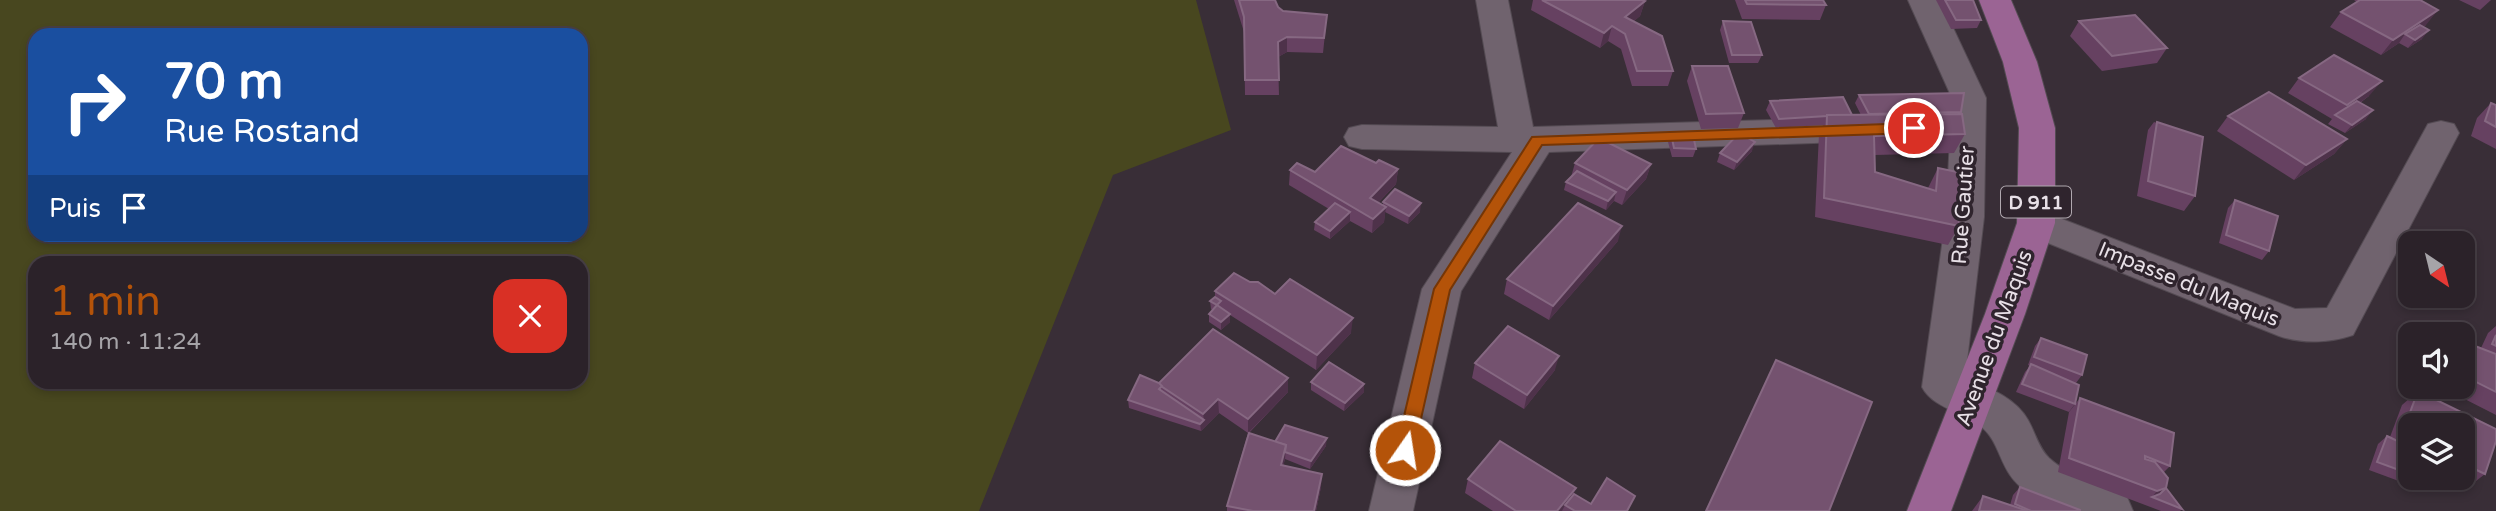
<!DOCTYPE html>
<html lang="fr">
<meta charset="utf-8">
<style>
body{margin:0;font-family:"Varela Round",sans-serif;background:#332a31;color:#f1f3f6;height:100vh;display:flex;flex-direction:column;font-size:26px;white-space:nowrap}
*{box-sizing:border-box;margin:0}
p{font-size:23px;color:#a6a4a8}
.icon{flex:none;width:38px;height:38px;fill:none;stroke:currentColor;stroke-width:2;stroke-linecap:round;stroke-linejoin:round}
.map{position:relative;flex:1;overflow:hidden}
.drawer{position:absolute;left:28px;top:256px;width:560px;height:133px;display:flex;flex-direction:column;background:#2b2229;border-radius:21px;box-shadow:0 4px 10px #0003,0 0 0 2px #473f46}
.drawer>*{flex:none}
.top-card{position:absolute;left:28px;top:28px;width:560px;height:214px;border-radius:21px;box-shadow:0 4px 10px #0003,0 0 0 2px #473f46;background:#1a4fa0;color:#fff;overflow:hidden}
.needle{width:46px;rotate:145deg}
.fabs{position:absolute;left:2398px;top:231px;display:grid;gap:14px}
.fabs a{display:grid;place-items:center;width:77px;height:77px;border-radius:14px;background:#2b2229;box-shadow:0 4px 10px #0003,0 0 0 2px #473f46;font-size:35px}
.pin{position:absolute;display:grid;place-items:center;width:60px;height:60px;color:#fff;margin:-30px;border:4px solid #fff;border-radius:50%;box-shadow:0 2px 7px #0007}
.me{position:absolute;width:77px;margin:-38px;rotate:13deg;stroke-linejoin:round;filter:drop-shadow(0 0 5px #0008)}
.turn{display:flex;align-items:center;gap:24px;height:147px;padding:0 21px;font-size:32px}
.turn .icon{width:91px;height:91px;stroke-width:2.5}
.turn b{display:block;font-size:49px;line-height:60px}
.then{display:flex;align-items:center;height:66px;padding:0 21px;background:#0003;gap:14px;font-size:26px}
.round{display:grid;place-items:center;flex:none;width:74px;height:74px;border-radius:21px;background:#332a31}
.overview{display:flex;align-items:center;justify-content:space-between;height:119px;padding:0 21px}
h1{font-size:42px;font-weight:600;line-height:52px;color:#b45309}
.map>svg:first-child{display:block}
</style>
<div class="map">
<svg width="2496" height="511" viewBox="0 0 2496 511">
<rect width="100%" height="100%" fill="#392e37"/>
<!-- green -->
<path fill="#48471f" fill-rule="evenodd" d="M 0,0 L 1196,0 L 1231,130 L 1113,175 L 979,511 L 0,511 ZM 581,35 L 581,234 L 35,234 L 35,35 ZM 581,262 L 581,382 L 35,382 L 35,262 Z"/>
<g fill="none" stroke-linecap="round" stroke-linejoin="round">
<defs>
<g id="minor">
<polygon points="1476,0 1508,0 1533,127 1871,117 1884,120 1889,129 1884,138 1871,141 1549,152 1461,291 1413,511 1369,511 1422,289 1512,152 1362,149 1349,146 1344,137 1349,128 1362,125 1498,127"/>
<path d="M 1908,0 L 1940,0 L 1986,98 L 1984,217 L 1965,378 C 1987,387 2015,397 2028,420 C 2035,432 2038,447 2049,458 C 2070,477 2101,486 2127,497 L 2133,511 C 2113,511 2082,511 2063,511 C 2045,507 2020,490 2010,475 C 1998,457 1997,438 1979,425 C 1961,411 1933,408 1922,387 L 1946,217 L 1952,98 Z"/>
<path d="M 2441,121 L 2454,124 L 2459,133 L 2353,335 C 2330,343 2302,344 2279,336 L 2023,233 L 2017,223 L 2023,213 L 2036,209 L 2295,309 L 2327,308 L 2428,124 Z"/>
</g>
<polygon id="major" points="1979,0 2011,0 2037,62 2055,128 2055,223 2025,314 1951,511 1907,511 1985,314 2017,223 2019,128 2003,62"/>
</defs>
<!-- minor casing -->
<use href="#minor" stroke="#544b53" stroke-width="2"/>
<!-- major casing -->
<use href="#major" stroke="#544b53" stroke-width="2"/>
<!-- minor -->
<use href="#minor" fill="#70636e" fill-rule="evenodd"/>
<!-- major -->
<use href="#major" fill="#9b6494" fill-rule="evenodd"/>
</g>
<!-- wall -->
<g fill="#664161">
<polygon points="1234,0 1275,0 1278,7 1283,11 1327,15 1323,53 1287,52 1278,57 1279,95 1245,95 1244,32"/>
<polygon points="1533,0 1642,0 1645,1 1640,16 1634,21 1673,71 1668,86 1632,86 1621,49 1608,41 1600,48 1531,10"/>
<polygon points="1735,0 1823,0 1826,5 1820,20 1742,19"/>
<polygon points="1936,0 1973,0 1981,20 1977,28 1951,29"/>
<polygon points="2354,0 2420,0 2426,25 2423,27 2422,39 2408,48 2399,43 2381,55 2330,27 2341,12 2357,2"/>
<polygon points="2459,0 2491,0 2480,10"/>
<polygon points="1723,21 1762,55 1758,63 1729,63 1720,30"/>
<polygon points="2079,21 2167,48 2157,63 2102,71 2070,36"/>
<polygon points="1692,66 1744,113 1738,128 1701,129 1687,81"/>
<polygon points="2299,78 2369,96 2360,103 2366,119 2345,133 2328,124 2332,119 2288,93"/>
<polygon points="1859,95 1961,112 1960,114 1965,134 1954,153 1875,155 1875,172 1928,188 1938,168 1959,226 1948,245 1815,217 1819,134 1823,125 1776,128 1766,110 1770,101 1852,115 1861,115 1855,103"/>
<polygon points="2491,103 2496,105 2496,149 2471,136 2477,118"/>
<polygon points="2228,116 2347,139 2334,154 2294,180 2217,131"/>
<polygon points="2154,122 2157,123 2195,196 2184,211 2137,196 2148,130"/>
<polygon points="1671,134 1696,149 1693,157 1672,157 1668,142"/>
<polygon points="1752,151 1734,170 1717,162 1720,153"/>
<polygon points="1376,163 1398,169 1396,184 1378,203 1383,205 1383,202 1420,212 1408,224 1385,212 1384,222 1372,233 1350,221 1330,239 1314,230 1315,222 1329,209 1289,185 1290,170 1315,172"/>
<polygon points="1575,163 1651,164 1646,179 1622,205 1614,201 1606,210 1564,190 1566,182 1571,177"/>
<polygon points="2235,200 2269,251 2262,260 2219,243 2228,208"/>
<polygon points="1618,241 1549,320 1504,294 1507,279"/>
<polygon points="1250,282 1275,294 1351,333 1316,370 1230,315 1230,322 1221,330 1209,322 1209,314 1212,310 1211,309 1210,301 1215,297 1215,291"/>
<polygon points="2496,326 2496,415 2445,389 2446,387 2462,387 2462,357 2475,346 2481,348 2488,333"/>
<polygon points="2041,338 2082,375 2076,383 2075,404 2069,412 2016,392 2025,372 2030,366 2028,365 2035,346"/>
<polygon points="1475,363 1555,370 1524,409 1472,378"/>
<polygon points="1288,378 1288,392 1249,433 1275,442 1326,446 1310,469 1285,459 1283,466 1321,487 1316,511 1227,511 1227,506 1248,433 1219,413 1201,431 1129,408 1128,400 1159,383"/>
<polygon points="1311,382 1364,384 1364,392 1344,411 1311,390"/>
<polygon points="2418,391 2496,429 2496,441 2485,474 2467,488 2447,478 2462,478 2462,425 2410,425 2410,478 2425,478 2424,480 2415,487 2369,470 2378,444 2387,436 2390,437 2402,405"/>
<polygon points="2080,398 2170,466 2163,473 2166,488 2182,509 2180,511 2161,511 2058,472 2069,412"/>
<polygon points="1468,479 1574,494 1591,504 1628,511 1493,511 1465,493"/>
<polygon points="2020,487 2080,511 1972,511 1983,496 2010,505 2013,495"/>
</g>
<!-- shaded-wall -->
<g fill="#4e324a">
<polygon points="1645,1 1640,16 1621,32 1625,17"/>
<polygon points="2438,10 2426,25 2409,36 2405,34 2399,43 2381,55 2393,40"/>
<polygon points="1612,26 1608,41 1600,48 1604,33"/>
<polygon points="2429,30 2422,39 2408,48 2415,40"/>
<polygon points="1287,37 1287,52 1278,57 1278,42"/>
<polygon points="2382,81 2369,96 2339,117 2338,117 2347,105"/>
<polygon points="2373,110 2366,119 2345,133 2352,125"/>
<polygon points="2347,139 2334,154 2294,180 2306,165"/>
<polygon points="1755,142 1752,151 1734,170 1737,162"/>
<polygon points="1651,164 1646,179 1622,205 1627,190"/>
<polygon points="1398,169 1396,184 1368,213 1370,198"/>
<polygon points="1616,192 1614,201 1606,210 1608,201"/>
<polygon points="1421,203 1420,212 1408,224 1409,216"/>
<polygon points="1386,207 1384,222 1372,233 1373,219"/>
<polygon points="1350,212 1350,221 1330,239 1330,231"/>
<polygon points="1622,226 1618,241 1549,320 1553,306"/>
<polygon points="1230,314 1230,322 1221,330 1221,322"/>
<polygon points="1353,318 1351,333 1316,370 1317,355"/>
<polygon points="1559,356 1555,370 1524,409 1527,395"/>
<polygon points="1288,378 1288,392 1248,433 1248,419"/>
<polygon points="1364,384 1364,392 1344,411 1345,403"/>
<polygon points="1218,399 1219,413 1201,431 1200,424 1204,420 1203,414"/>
<polygon points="1327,438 1326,446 1310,469 1311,461"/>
<polygon points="1286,445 1285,459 1280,479 1281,465"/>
<polygon points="1322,474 1321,487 1316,511 1314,511"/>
<polygon points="1576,488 1571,501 1565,505 1562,511 1557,511"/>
<polygon points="2166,488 2156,498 2152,497 2157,491"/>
</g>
<!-- building -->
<g fill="#74526f" stroke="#866882" stroke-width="2">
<polygon points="1239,0 1275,0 1278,7 1283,11 1327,15 1324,38 1287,37 1278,42 1279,80 1245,80 1244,17"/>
<polygon points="1542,0 1642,0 1645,1 1625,17 1662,36 1673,71 1637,71 1625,34 1612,26 1604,33"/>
<polygon points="1745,0 1823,0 1826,5 1747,4"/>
<polygon points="1945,0 1973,0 1981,20 1956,20"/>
<polygon points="2360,0 2420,0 2438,10 2393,40 2341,12"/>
<polygon points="2135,15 2167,48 2112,56 2079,21"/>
<polygon points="1723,21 1751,22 1762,55 1732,55"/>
<polygon points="2420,25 2429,30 2415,40 2405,34"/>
<polygon points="2334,55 2382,81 2347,105 2299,78"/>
<polygon points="1692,66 1728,66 1744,113 1706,114"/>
<polygon points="2269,92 2347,139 2306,165 2228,116"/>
<polygon points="1964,93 1961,112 1869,114 1859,95"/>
<polygon points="1843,97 1852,115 1827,115 1827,116 1779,119 1770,101"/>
<polygon points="2357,101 2373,110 2352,125 2335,115"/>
<polygon points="2491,103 2496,105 2496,127 2485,121"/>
<polygon points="1962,114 1965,134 1874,136 1875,172 1936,191 1938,168 1962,173 1959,226 1824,198 1827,115"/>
<polygon points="2157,122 2203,137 2195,196 2148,181"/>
<polygon points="1739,133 1755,142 1737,162 1720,153"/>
<polygon points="1671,134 1693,135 1696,149 1674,148"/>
<polygon points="1599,138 1651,164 1627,190 1575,163"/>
<polygon points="1341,146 1376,163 1379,160 1398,169 1370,198 1386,207 1373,219 1290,170 1297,163 1315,172"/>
<polygon points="1577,171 1616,192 1608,201 1566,182"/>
<polygon points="1395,189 1421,203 1409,216 1383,202"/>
<polygon points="2235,200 2278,216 2269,251 2226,235"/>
<polygon points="1335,203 1350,212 1330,231 1315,222"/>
<polygon points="1578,203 1622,226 1553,306 1507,279"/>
<polygon points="1234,273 1250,282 1258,282 1275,294 1290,279 1353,318 1317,355 1215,291"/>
<polygon points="1215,297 1221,301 1217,305 1210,301"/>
<polygon points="1217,305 1230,314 1221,322 1209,314"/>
<polygon points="1508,326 1559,356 1527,395 1475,363"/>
<polygon points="1213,329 1288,378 1248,419 1218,399 1203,414 1158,384"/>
<polygon points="2496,335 2496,346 2492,344"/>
<polygon points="2041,338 2087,355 2082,375 2034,357"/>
<polygon points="2475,346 2496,354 2496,392 2462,375 2462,372"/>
<polygon points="1776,360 1872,402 1829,511 1706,511"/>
<polygon points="1329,362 1364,384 1345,403 1311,382"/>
<polygon points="2031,364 2079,385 2075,404 2022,384"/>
<polygon points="1140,375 1159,383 1162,386 1159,389 1204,420 1200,424 1128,400"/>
<polygon points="2418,391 2496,429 2496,441 2485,474 2462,463 2462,425 2410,425 2410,437 2402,434"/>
<polygon points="2080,398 2174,433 2170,466 2145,456 2145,459 2155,462 2168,478 2166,488 2157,491 2069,458"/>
<polygon points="1285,425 1327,438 1311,461 1285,452 1286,445 1275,442"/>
<polygon points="1249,433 1286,445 1281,465 1322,474 1314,511 1253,511 1227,506"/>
<polygon points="2387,436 2410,447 2410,474 2377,462"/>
<polygon points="1500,441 1576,488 1557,511 1516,511 1468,479"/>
<polygon points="1607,478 1635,496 1627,511 1575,511 1565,505 1574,494 1591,504"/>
<polygon points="2020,487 2080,510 2080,511 2031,511 2015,504"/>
<polygon points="2166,488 2182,509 2152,497 2160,494"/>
<polygon points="1983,496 2028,511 1979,511"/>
</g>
<!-- route -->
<polygon fill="#b45309" stroke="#753606" stroke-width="2" points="1914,123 1921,128 1914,133 1542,145 1450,290 1414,450 1411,456 1405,458 1398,456 1396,450 1434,289 1532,137"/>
<g text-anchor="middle" stroke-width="7" stroke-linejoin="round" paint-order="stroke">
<!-- shield labels -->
<rect fill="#2f242d" stroke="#b0a8af" stroke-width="2" x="2001" y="186.5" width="70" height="31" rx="5"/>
<g font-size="19" font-weight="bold" fill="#e8e0e7">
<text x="2036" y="209">D 911</text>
</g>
<!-- street labels -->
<g font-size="21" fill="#e8e0e7" stroke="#2f242d">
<text transform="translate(1963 205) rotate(-86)" y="7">Rue Gautier</text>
<text transform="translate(2189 284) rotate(22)" y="7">Impasse du Maquis</text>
<text transform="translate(1994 338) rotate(-70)" y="7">Avenue du Maquis</text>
</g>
</g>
</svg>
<div class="fabs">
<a><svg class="needle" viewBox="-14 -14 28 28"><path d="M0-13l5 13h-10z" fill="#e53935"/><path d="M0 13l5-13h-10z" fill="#a6a4a8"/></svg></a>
<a><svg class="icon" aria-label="sound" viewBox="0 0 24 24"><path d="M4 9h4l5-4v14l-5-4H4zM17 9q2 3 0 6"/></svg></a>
<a><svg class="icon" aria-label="layers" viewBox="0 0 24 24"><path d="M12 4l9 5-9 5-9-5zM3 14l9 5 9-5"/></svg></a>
</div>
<div class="pin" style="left:1914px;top:128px;background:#d93025"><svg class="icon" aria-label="arrive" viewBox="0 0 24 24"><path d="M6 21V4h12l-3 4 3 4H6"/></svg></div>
<svg class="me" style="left:1405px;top:450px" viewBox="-20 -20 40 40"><circle r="17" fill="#b45309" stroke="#fff" stroke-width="3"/><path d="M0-11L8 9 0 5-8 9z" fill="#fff"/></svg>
<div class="top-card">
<div class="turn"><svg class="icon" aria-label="right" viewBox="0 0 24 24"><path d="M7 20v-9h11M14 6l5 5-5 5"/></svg><div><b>70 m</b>Rue Rostand</div></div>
<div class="then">Puis<svg class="icon" aria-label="arrive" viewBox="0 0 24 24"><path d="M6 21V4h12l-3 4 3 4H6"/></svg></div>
</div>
<section class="drawer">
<div class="overview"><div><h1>1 min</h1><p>140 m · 11:24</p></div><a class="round" style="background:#d93025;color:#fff"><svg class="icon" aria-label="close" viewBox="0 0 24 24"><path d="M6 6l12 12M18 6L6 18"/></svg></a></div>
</section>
</div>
